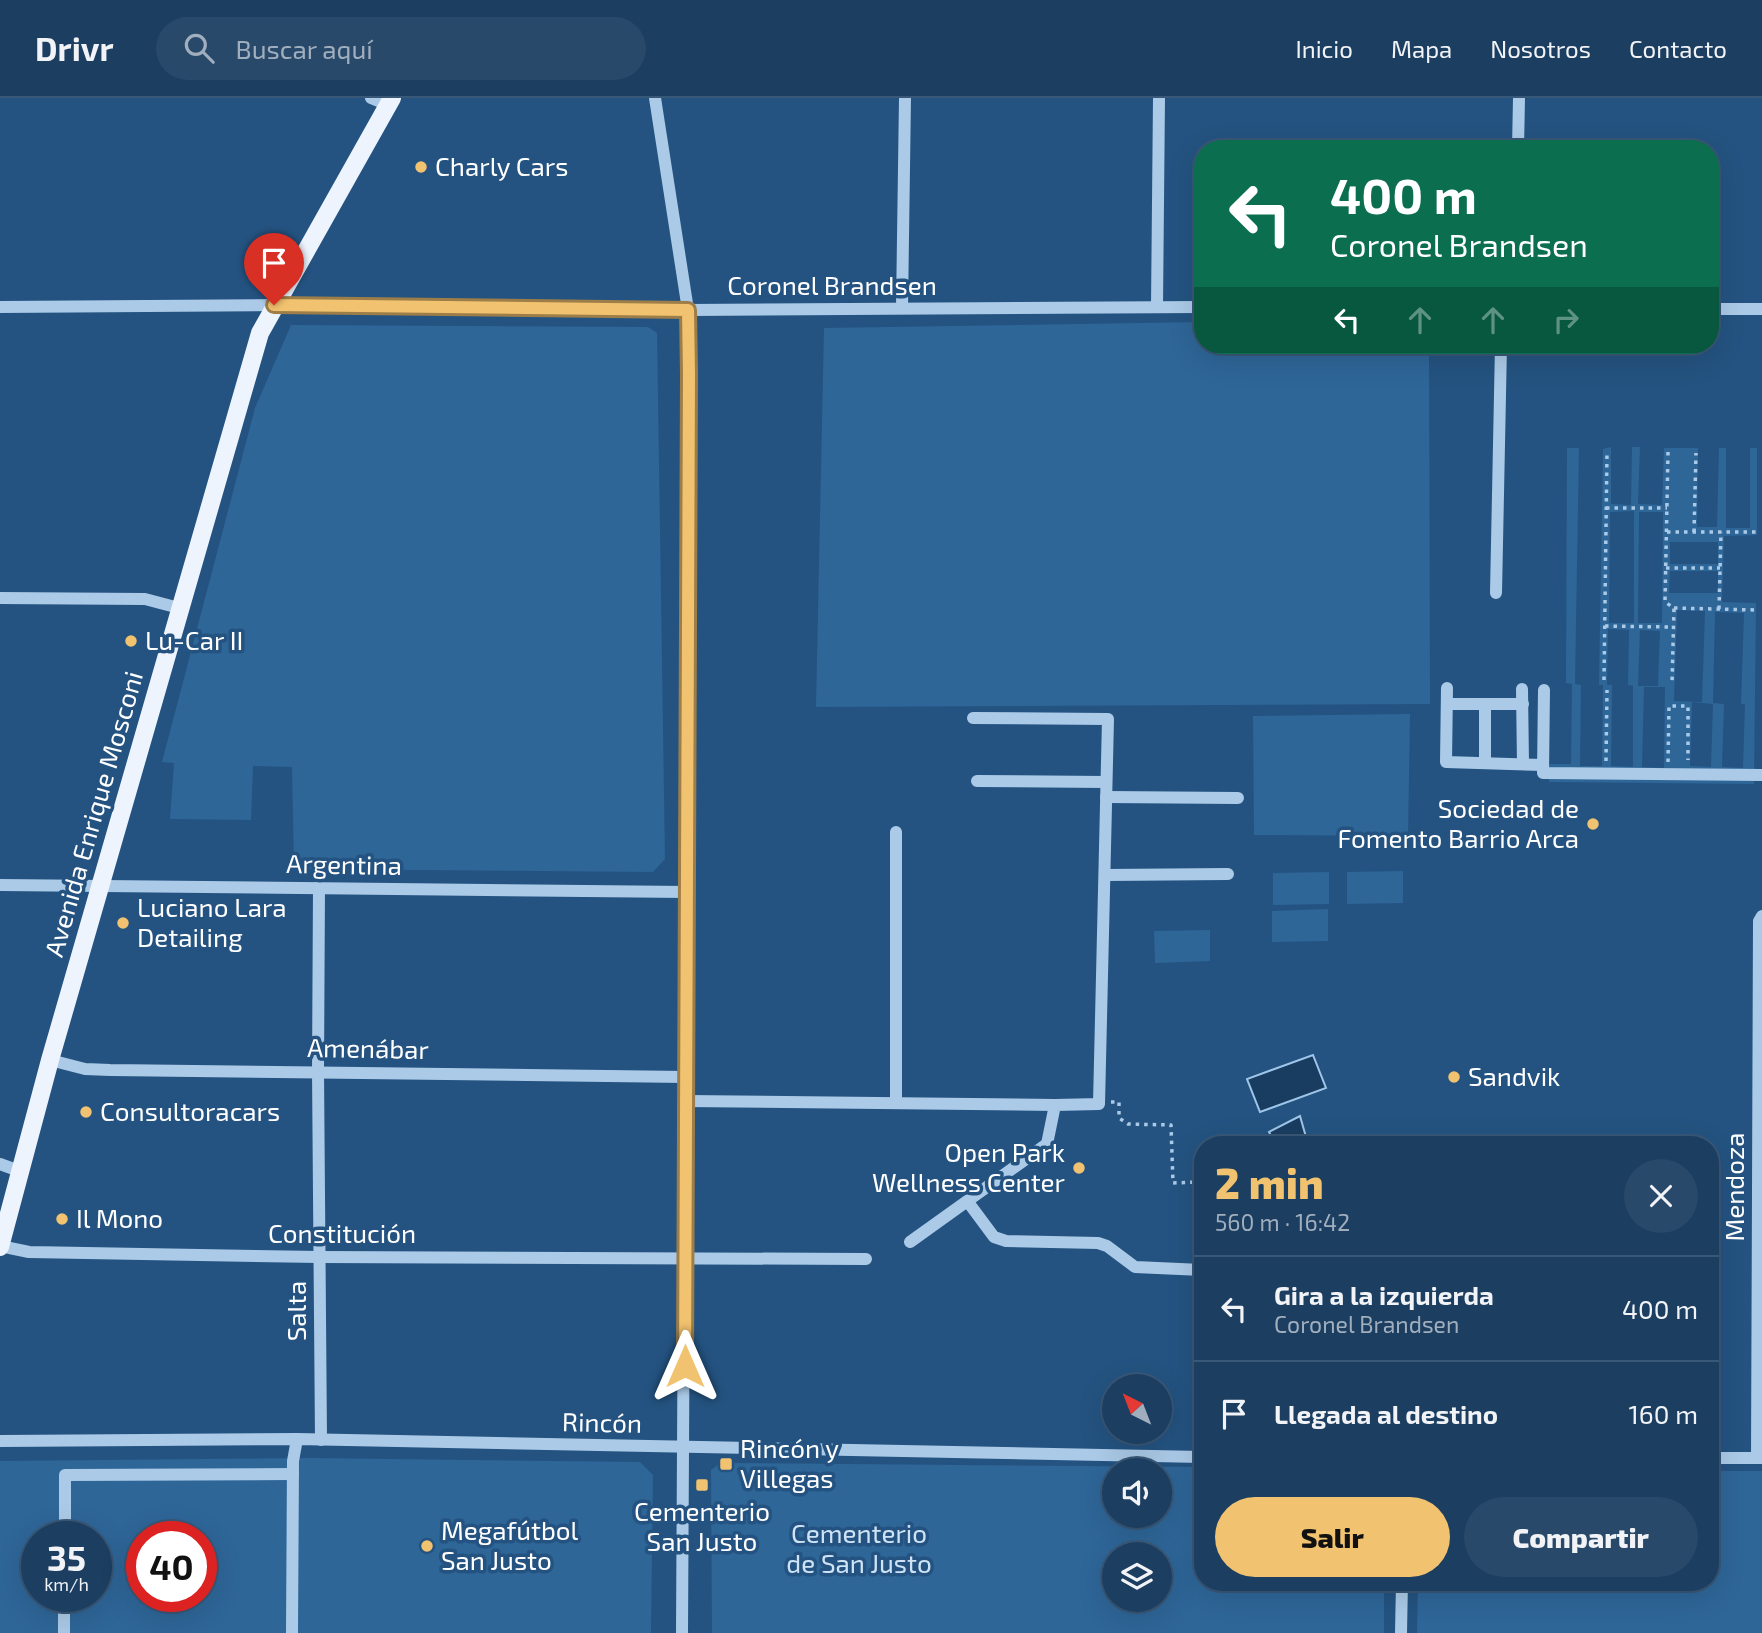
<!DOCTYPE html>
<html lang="es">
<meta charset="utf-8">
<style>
body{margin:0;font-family:"Exo 2",sans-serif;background:#28496a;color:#f1f3f6;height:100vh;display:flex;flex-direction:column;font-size:26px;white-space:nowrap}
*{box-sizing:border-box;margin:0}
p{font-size:23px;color:#a0aebd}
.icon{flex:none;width:38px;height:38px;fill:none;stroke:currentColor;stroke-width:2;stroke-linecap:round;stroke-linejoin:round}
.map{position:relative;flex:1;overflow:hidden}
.drawer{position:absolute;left:1194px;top:1038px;width:525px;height:455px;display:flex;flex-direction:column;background:#1b3e61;border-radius:28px;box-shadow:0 7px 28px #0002,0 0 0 2px #395776}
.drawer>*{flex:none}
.hud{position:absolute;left:1194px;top:42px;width:525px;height:214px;border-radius:28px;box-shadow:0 7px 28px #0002,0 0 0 2px #395776;background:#0b6e4f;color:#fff;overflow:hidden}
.needle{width:46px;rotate:318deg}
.buttons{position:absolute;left:1102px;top:1276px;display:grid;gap:14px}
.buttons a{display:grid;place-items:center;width:70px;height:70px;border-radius:50%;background:#1b3e61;box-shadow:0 7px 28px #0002,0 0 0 2px #395776;font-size:35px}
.speed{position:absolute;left:21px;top:1423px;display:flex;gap:14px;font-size:35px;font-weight:700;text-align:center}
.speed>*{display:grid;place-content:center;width:91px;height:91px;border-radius:50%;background:#1b3e61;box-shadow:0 7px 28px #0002,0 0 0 2px #395776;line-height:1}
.speed small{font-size:18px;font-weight:400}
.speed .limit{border:10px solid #d22;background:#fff;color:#111}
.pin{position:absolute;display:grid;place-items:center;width:60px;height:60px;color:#fff;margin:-72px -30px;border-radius:50% 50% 50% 0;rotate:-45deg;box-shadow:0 0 7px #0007}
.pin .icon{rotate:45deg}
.me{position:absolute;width:77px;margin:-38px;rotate:0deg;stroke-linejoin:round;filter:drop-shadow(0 0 5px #0008)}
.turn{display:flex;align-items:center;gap:24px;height:147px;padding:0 21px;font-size:32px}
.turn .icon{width:91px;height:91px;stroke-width:2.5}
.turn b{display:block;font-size:49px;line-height:60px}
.lanes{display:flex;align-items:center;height:66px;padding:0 21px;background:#0003;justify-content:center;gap:35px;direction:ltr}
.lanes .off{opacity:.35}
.round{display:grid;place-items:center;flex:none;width:74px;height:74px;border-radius:37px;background:#28496a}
.overview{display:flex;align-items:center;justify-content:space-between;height:119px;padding:0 21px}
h1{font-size:42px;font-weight:800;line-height:52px;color:#f1c26f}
.primary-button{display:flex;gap:14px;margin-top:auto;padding:14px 21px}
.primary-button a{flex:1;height:80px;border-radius:42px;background:#f1c26f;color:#111;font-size:28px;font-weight:800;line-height:80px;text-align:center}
.primary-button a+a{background:#28496a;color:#f1f3f6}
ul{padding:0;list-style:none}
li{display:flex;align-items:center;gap:21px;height:105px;padding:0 21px;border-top:2px solid #395776}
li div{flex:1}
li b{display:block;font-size:26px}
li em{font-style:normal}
header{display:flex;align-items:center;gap:42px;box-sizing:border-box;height:98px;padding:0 35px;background:#1b3e61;border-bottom:2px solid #395776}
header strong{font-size:33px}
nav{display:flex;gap:38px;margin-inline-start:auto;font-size:24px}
.search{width:490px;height:63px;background:#28496a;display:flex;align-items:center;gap:18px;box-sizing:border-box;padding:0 24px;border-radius:38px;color:#a0aebd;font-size:26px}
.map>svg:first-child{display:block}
</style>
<header>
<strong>Drivr</strong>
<div class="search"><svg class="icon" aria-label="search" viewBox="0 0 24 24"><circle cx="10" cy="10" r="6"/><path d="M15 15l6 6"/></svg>Buscar aquí</div>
<nav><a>Inicio</a><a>Mapa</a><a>Nosotros</a><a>Contacto</a></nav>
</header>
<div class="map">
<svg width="1762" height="1535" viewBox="0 0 1762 1535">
<rect width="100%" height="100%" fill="#245381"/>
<!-- green -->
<g fill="#2e6698" fill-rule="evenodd">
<polygon points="1202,224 1202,247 1429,247 1430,606 816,609 824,230"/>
<polygon points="291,227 648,229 657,235 665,761 653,774 294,771 292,669 253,668 251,722 170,721 174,665 162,664 255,310"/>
<path d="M 1611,349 L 1611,406 L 1631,407 L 1632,349 L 1640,349 L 1638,406 L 1662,407 L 1664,350 L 1698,350 L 1697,429 L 1717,429 L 1719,350 L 1726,350 L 1726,430 L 1750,430 L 1750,350 L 1757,350 L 1757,437 L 1724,438 L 1722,504 L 1756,505 L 1754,686 L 1549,684 L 1549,666 L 1571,666 L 1572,586 L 1566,585 L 1567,350 L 1579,350 L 1575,586 L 1581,587 L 1580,668 L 1602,668 L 1603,587 L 1599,587 L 1603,351 ZM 1634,413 L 1634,525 L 1609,525 L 1610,414 ZM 1639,414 L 1663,414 L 1662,525 L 1638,525 ZM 1670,444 L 1718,444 L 1718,466 L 1670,466 ZM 1670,473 L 1718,473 L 1718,495 L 1669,495 ZM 1677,512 L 1705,513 L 1702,604 L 1674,603 ZM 1715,514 L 1744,515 L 1741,606 L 1745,606 L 1743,670 L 1722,669 L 1724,606 L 1713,605 ZM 1608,531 L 1629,532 L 1628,587 L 1633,588 L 1633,669 L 1611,668 L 1612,587 L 1607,587 ZM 1640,532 L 1660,533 L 1658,588 L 1638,588 ZM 1644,589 L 1665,589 L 1664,670 L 1642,669 ZM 1692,604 L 1713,606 L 1711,669 L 1690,668 Z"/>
<polygon points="1410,616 1408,738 1254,737 1253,618"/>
<polygon points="1403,773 1403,805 1347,806 1347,774"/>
<polygon points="1329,774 1329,806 1273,807 1273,775"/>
<polygon points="1328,811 1328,843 1272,844 1272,813"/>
<polygon points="1210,832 1210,863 1155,865 1154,833"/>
<path d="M 311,1360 L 640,1364 L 653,1377 L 651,1535 L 0,1535 L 0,1363 ZM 37,1438 L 96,1438 L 96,1498 L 37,1498 ZM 142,1438 L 201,1438 L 201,1498 L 142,1498 Z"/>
<path d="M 720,1365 L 1202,1369 L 1202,1484 L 1384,1484 L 1384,1535 L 712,1535 L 711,1372 ZM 1115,1372 L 1160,1372 L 1160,1418 L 1115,1418 ZM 1115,1456 L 1160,1456 L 1160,1502 L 1115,1502 Z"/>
<polygon points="1710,1373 1762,1373 1762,1535 1417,1535 1418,1484 1710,1484"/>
</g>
<!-- water -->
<g fill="#193d61" stroke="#9fc6e8" stroke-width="2">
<polygon points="1313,957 1326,990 1260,1014 1247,981"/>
<polygon points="1300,1018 1308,1046 1275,1046 1269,1034"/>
</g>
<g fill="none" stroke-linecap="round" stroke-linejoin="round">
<!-- path -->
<g stroke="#abcae7" stroke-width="3.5" stroke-dasharray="3.5 5" stroke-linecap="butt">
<polyline points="1668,354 1665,504 1674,510 1672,586"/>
<polyline points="1606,410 1667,410"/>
<polyline points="1667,434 1757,434"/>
<polyline points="1694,434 1696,355"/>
<polyline points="1666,470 1720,470"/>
<polyline points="1674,510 1756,512"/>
<polyline points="1719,511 1721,434"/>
<polyline points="1605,528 1672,529"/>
<polyline points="1604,582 1607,354"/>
<polyline points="1606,663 1607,592"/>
<polyline points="1668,664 1669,608 1688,608 1688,662"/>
<polyline points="1111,1004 1119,1004 1119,1020 1128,1026 1171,1027 1173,1085 1200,1084 1202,1107"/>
</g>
<!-- minor -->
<g stroke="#abcae7" stroke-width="12">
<polyline points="371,0 388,7"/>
<polyline points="655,0 688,212 689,249 682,1535"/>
<polyline points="1518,51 1519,0"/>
<polyline points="0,209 274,207 688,212 1202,209"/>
<polyline points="1157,209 1159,0"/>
<polyline points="902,210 905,0"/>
<polyline points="1710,211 1762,211"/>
<polyline points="1496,495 1501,247"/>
<polyline points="0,500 145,501 179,510"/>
<polyline points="1447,590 1446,664 1543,667"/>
<polyline points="1522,591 1523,666"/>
<polyline points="1544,592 1543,675 1762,677"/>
<polyline points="1447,606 1523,606"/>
<polyline points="1485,606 1485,665"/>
<polyline points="977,683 1106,684"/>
<polyline points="1106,699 1238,700"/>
<polyline points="1106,777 1228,776"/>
<polyline points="0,787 687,794"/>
<polyline points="319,789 318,973 321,1342"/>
<polyline points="50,962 85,971 110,972 686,979"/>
<polyline points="686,1003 1055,1007"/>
<polyline points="896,1005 896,734"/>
<polyline points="0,1066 22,1074"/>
<polyline points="968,1104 994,1139 1006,1143 1098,1145 1107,1148 1135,1169 1202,1172"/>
<polyline points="910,1144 1047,1046 1055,1007 1099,1006 1108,621 973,620"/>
<polyline points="0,1148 29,1154 319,1159 866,1161"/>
<polyline points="0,1343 297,1341 1202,1359"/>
<polyline points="1710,1360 1762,1360"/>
<polyline points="1757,1360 1759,823 1762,818"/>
<polyline points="65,1438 65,1377 293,1376"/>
<polyline points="64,1535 64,1498"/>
<polyline points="292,1535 293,1363 297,1341"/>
<polyline points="1401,1535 1402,1484"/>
</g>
<!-- major -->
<polyline stroke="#edf4fd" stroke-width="18" points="0,1149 50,962 260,235 392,0"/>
</g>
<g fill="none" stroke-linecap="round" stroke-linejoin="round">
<defs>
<polyline id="route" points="274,207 688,212 689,276 685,1268"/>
</defs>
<!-- route casing -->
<use href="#route" stroke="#9d7e48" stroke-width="18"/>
<!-- route -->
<use href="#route" stroke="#f1c26f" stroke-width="12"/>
</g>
<!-- markers -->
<g fill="#f1c26f" stroke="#245381" stroke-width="2.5">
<circle cx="421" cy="69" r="7"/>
<circle cx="131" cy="543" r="7"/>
<circle cx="1593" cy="726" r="7"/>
<circle cx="123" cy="825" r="7"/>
<circle cx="1454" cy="979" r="7"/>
<circle cx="86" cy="1014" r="7"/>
<circle cx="1079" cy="1070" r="7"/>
<circle cx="62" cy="1121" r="7"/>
<rect x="719" y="1359" width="14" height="14" rx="3.5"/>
<rect x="695" y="1380" width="14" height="14" rx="3.5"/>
<circle cx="427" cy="1448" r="7"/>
</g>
<g text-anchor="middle" stroke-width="7" stroke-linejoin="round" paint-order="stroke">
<!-- poi labels -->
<g font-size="26" fill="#fff" stroke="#245381" text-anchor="start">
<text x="435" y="78">Charly Cars</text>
<text x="145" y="552">Lu-Car II</text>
<text x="1579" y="720" text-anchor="end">Sociedad de<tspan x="1579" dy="30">Fomento Barrio Arca</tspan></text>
<text x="137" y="819">Luciano Lara<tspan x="137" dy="30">Detailing</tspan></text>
<text x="1468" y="988">Sandvik</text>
<text x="100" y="1023">Consultoracars</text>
<text x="1065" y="1064" text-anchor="end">Open Park<tspan x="1065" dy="30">Wellness Center</tspan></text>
<text x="76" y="1130">Il Mono</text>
<text x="740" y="1360">Rincón y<tspan x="740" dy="30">Villegas</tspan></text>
<text x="702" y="1423" text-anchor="middle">Cementerio<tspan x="702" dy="30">San Justo</tspan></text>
<text x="441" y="1442">Megafútbol<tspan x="441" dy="30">San Justo</tspan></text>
</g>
<!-- street labels -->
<g font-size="26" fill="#fff" stroke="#245381">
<text x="832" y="197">Coronel Brandsen</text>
<text transform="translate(94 716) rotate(-74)" y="9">Avenida Enrique Mosconi</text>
<text transform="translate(344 767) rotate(1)" y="9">Argentina</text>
<text transform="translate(368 951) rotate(1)" y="9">Amenábar</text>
<text transform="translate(1735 1089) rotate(-90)" y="9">Mendoza</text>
<text x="342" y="1145">Constitución</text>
<text transform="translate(297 1213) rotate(-90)" y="9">Salta</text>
<text transform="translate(602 1325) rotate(1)" y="9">Rincón</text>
</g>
<!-- park labels -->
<g font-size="26" fill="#cee3f5" stroke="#245381">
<text x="859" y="1445">Cementerio<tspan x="859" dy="30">de San Justo</tspan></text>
</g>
</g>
</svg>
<div class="buttons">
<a><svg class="needle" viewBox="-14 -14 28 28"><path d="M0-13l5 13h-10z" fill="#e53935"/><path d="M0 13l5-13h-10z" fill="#a0aebd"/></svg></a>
<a><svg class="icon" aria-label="sound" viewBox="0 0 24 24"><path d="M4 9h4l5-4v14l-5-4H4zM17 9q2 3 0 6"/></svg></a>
<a><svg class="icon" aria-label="layers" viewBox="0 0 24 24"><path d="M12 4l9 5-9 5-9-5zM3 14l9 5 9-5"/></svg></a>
</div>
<div class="speed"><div>35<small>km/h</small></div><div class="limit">40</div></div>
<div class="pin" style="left:274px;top:207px;background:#d93025"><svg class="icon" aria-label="arrive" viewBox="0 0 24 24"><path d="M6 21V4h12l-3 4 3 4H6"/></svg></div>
<svg class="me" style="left:685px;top:1268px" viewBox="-20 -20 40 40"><path d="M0-17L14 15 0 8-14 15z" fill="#f1c26f" stroke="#fff" stroke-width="4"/></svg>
<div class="hud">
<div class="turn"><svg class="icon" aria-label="left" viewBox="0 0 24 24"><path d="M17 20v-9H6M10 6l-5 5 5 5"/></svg><div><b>400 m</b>Coronel Brandsen</div></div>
<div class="lanes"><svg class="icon" aria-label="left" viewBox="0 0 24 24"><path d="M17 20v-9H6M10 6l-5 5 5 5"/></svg><svg class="icon off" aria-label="ahead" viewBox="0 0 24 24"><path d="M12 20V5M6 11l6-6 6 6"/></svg><svg class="icon off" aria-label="ahead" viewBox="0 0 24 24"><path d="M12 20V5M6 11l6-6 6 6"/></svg><svg class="icon off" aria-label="right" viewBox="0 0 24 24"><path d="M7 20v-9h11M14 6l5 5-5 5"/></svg></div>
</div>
<section class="drawer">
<div class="overview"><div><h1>2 min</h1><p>560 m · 16:42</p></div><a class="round"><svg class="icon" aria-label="close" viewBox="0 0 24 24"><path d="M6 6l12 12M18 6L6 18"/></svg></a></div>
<ul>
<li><svg class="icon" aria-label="left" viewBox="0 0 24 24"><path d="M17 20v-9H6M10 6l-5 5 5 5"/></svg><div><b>Gira a la izquierda</b><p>Coronel Brandsen</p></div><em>400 m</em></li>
<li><svg class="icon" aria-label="arrive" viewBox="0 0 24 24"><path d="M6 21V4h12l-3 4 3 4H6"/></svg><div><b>Llegada al destino</b></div><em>160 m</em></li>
</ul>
<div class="primary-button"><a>Salir</a><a>Compartir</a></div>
</section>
</div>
